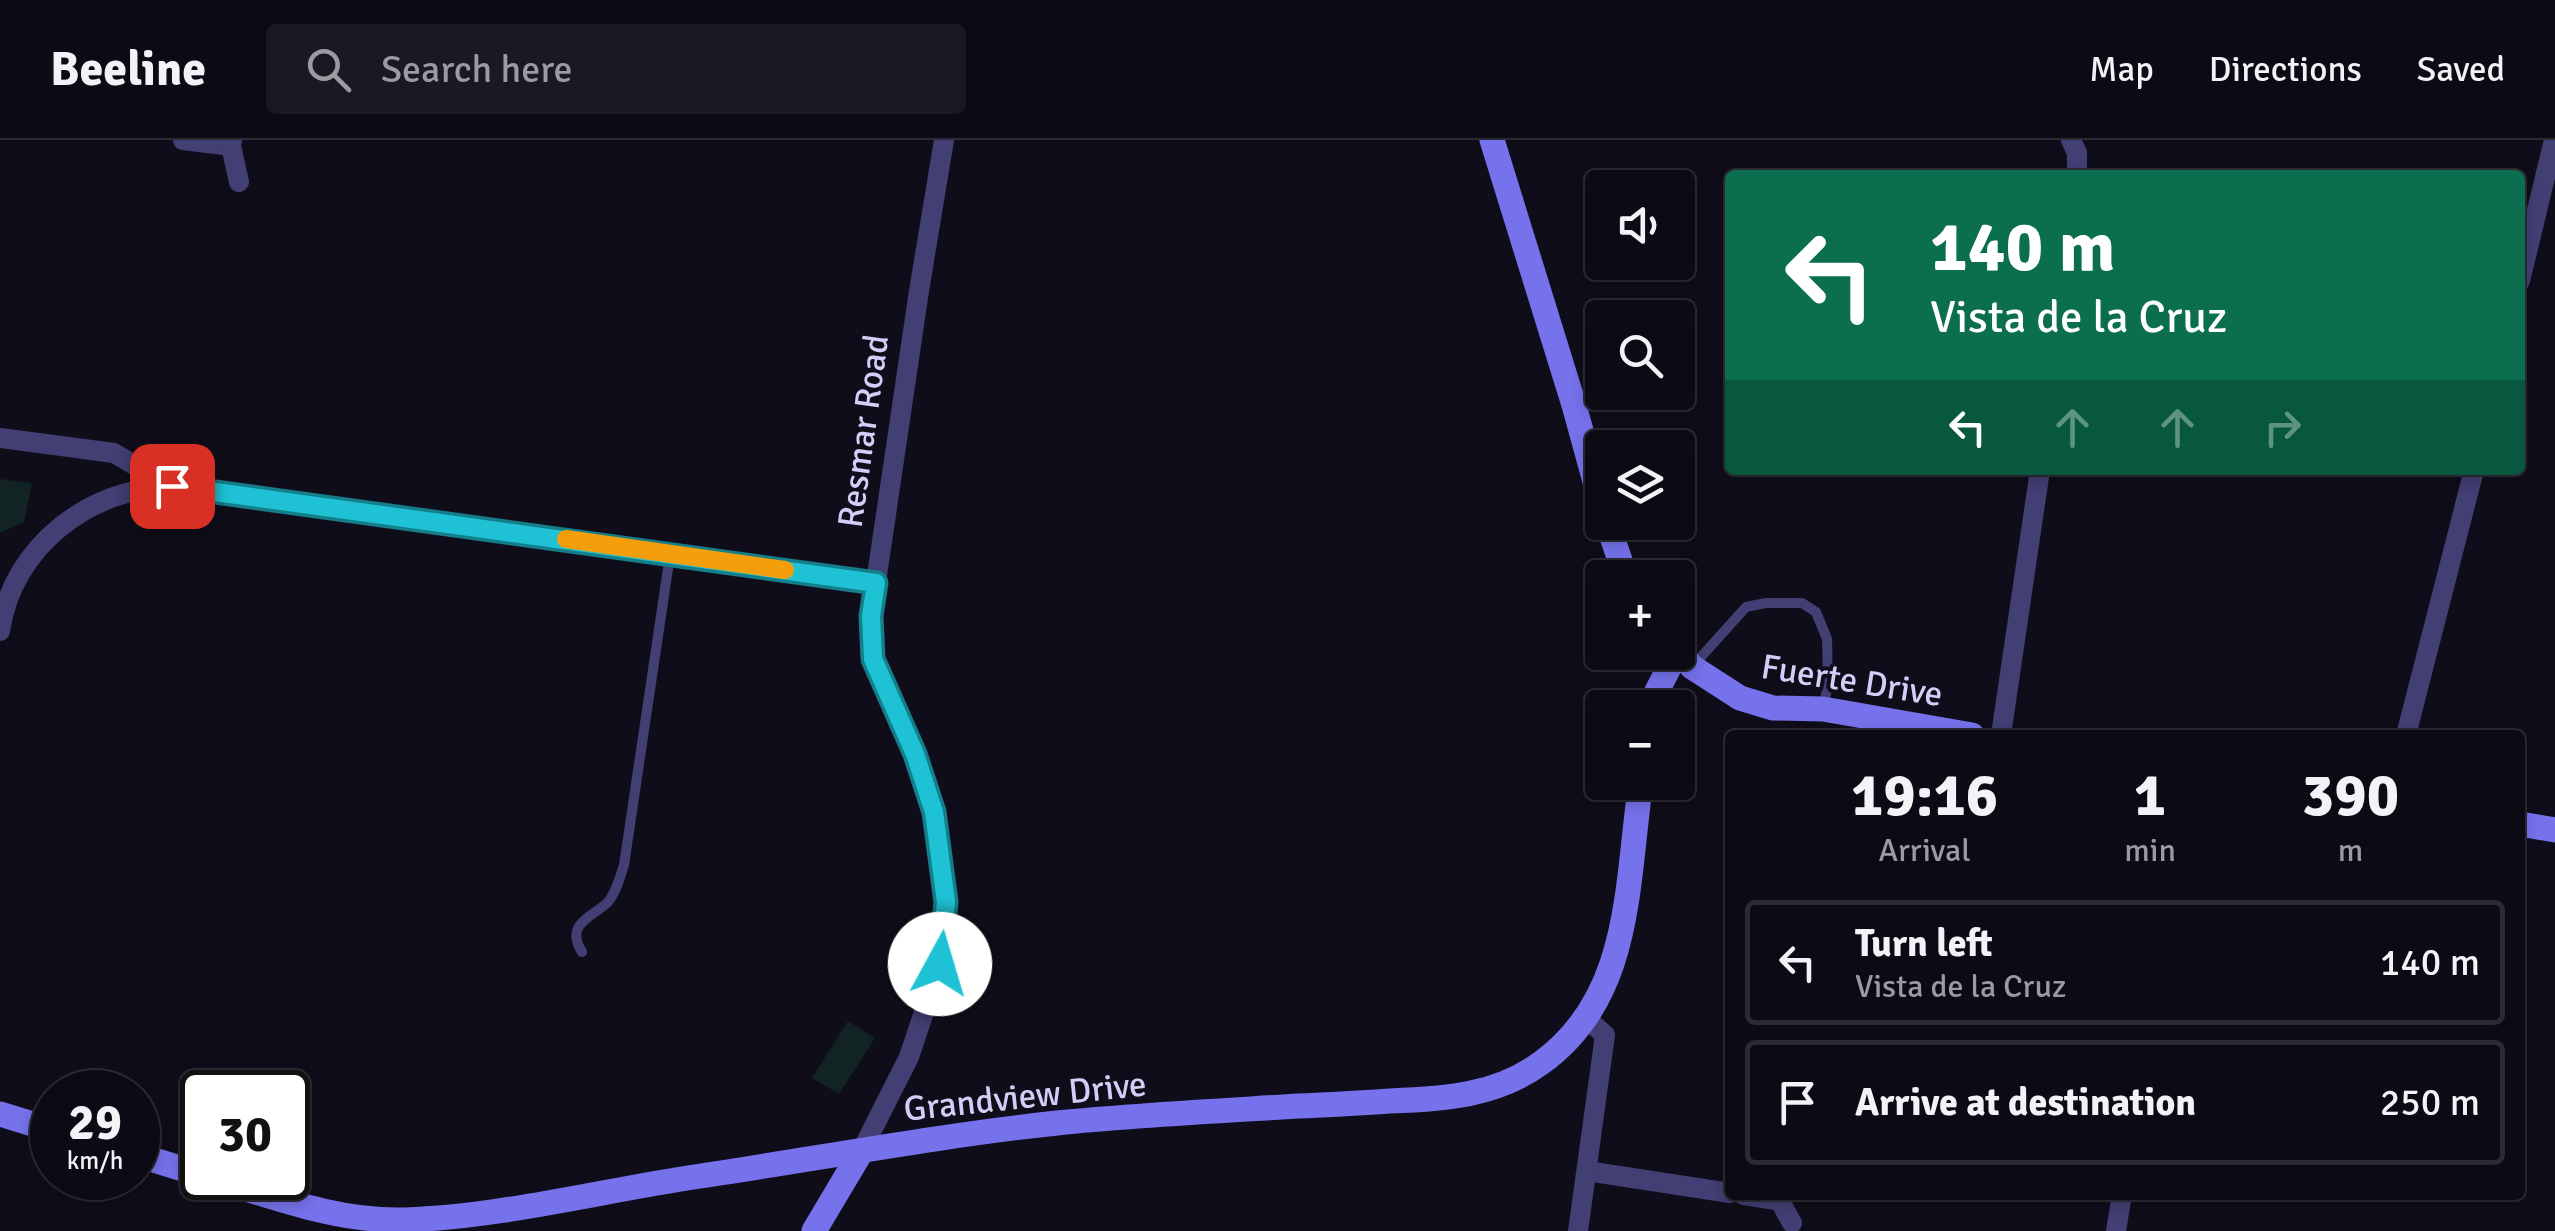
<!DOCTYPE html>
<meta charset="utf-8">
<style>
body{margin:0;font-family:Signika,sans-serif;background:#1a1822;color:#f1f3f6;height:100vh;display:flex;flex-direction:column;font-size:38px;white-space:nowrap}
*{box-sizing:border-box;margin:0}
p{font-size:32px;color:#9a9aa0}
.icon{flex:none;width:55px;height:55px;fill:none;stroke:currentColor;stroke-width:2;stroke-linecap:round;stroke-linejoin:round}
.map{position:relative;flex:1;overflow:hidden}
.side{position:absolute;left:1725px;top:590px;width:800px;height:470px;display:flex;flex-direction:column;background:#0c0a14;border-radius:10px;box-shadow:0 5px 15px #0003,0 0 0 2px #2c2b34}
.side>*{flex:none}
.hud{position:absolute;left:1725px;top:30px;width:800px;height:305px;border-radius:10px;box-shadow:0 5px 15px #0003,0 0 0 2px #2c2b34;background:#0b6e4f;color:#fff;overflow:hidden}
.controls{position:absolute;left:1585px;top:30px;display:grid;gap:20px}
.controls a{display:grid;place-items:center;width:110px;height:110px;border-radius:10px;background:#0c0a14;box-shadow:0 5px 15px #0003,0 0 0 2px #2c2b34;font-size:50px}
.speed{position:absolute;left:30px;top:930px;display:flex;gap:20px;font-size:50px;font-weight:700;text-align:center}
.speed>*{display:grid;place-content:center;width:130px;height:130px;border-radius:50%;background:#0c0a14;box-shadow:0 5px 15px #0003,0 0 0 2px #2c2b34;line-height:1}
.speed small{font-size:25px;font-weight:400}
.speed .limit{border:5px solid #111;border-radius:15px;background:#fff;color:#111}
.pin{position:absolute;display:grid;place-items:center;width:85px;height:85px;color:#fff;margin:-42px;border-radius:20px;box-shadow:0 5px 15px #0006}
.me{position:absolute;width:110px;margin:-55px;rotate:6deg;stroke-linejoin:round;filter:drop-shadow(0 0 8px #0008)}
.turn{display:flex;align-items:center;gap:35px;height:210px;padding:0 40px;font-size:45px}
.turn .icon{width:130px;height:130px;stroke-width:2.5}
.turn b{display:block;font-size:70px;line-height:85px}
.lanes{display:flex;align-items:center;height:95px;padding:0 40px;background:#0003;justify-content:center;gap:50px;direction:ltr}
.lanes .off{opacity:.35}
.eta{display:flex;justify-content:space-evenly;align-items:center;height:170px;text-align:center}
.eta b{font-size:60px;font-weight:700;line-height:70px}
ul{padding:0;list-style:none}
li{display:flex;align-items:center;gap:30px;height:125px;margin:0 20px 15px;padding:0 20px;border:5px solid #2c2b34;border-radius:10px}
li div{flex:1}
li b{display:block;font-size:38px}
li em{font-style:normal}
header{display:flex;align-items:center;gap:60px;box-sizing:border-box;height:140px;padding:0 50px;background:#0c0a14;border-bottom:2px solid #2c2b34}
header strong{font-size:48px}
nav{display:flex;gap:55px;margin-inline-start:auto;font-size:35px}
.search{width:700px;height:90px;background:#1a1822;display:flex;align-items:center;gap:25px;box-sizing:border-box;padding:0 35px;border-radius:10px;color:#9a9aa0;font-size:38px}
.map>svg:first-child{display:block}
</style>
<header>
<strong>Beeline</strong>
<div class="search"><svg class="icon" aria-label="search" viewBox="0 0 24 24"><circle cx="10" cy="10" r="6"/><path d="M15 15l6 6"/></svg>Search here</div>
<nav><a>Map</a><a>Directions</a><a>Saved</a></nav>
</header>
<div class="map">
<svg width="2555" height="1091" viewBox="0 0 2555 1091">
<rect width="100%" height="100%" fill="#100d1a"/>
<!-- green -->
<g fill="#112323">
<polygon points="0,339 32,343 24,382 0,393"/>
<polygon points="848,881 875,898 839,954 812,938"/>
</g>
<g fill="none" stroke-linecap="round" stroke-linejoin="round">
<!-- lane -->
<g stroke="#413f73" stroke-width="10">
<polyline points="1692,527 1746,467 1766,463 1802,463 1816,472 1827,499 1828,545 1823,568"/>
<path d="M 582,812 C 564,783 593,777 608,762 C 616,753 620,737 624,725 L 670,415"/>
</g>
<!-- street -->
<g stroke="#413f73" stroke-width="20">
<polyline points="183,0 231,6"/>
<polyline points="232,0 231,6 239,42"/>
<polyline points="2071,0 2077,13 2077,35"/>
<polyline points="2520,141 2554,0"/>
<polyline points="0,298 114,313 139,328 150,347"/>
<path d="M 0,491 C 12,407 89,348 172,346 L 876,443"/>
<polyline points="2001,595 2040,330"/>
<polyline points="2406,595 2474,330"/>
<polyline points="861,1012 909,917 940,824 946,762 934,672 915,615 873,519 871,476 919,151 944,0"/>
<polyline points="1587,1031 1730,1053"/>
<polyline points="1743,1055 1780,1061 1792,1083"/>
<polyline points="1578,1091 1605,895 1586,878"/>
<polyline points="2116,1091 2122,1055"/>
</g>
<!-- secondary -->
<g stroke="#7572eb" stroke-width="25">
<polyline points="1492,0 1574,265 1602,367"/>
<polyline points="1607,382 1626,438"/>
<polyline points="1678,511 1692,527 1740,558 1773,568 1823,569 1972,595"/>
<polyline points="1653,568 1657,551 1677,512"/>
<polyline points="2520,684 2555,690"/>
<polyline points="0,974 52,990"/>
<polyline points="138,1015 202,1035"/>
<path d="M 211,1038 C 274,1057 338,1082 405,1080 C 499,1077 601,1051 694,1037 C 815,1019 936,996 1057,983 C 1137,975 1218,971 1299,966 C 1329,965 1360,963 1390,961 C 1444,959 1496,956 1541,923 C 1633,857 1626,743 1641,642"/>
<polyline points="814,1091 861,1012"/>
</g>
</g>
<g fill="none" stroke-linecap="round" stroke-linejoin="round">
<defs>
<polyline id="route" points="172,346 876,443 871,476 873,519 915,614 934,672 946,762 940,824"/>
</defs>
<!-- route casing -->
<use href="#route" stroke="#147e8a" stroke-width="25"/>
<!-- route -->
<use href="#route" stroke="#1ec2d4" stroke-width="18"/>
<!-- slow -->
<polyline stroke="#f59e0b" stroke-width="18" points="566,399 785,430"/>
</g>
<g text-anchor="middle" stroke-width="8" stroke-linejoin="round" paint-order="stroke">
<!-- street labels -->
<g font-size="35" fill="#d3cef8" stroke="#100d1a">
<text transform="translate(863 291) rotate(-82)" y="12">Resmar Road</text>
<text transform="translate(1852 540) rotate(9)" y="12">Fuerte Drive</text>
<text transform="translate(1025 956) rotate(-6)" y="12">Grandview Drive</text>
</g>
</g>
</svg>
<div class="controls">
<a><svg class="icon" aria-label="sound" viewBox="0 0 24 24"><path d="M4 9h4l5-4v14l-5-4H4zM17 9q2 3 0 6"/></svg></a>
<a><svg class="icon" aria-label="search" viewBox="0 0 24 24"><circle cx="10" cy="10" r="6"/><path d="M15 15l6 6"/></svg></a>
<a><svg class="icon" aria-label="layers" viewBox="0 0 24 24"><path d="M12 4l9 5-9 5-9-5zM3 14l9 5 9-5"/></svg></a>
<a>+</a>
<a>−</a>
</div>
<div class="speed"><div>29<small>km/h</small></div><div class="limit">30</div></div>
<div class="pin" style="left:172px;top:346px;background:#d93025"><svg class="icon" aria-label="arrive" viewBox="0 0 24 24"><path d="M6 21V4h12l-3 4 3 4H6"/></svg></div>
<svg class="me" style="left:940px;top:824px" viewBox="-20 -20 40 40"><circle r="19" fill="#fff"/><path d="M0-13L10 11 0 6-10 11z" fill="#1ec2d4"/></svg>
<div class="hud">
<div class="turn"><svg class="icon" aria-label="left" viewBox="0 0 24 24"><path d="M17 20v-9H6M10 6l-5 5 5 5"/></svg><div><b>140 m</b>Vista de la Cruz</div></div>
<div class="lanes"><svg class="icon" aria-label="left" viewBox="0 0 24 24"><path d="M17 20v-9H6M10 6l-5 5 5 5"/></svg><svg class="icon off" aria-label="ahead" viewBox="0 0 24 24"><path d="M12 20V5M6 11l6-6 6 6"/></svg><svg class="icon off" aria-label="ahead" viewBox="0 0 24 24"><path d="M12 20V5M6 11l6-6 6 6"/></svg><svg class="icon off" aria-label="right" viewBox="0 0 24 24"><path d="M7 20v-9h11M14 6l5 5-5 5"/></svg></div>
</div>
<section class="side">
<div class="eta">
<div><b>19:16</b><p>Arrival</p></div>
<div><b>1</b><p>min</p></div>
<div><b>390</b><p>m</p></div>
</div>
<ul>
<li><svg class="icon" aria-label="left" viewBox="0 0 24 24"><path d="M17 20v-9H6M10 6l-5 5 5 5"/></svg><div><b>Turn left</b><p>Vista de la Cruz</p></div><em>140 m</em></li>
<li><svg class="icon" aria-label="arrive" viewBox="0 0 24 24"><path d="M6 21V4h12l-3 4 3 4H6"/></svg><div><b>Arrive at destination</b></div><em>250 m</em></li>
</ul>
</section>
</div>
